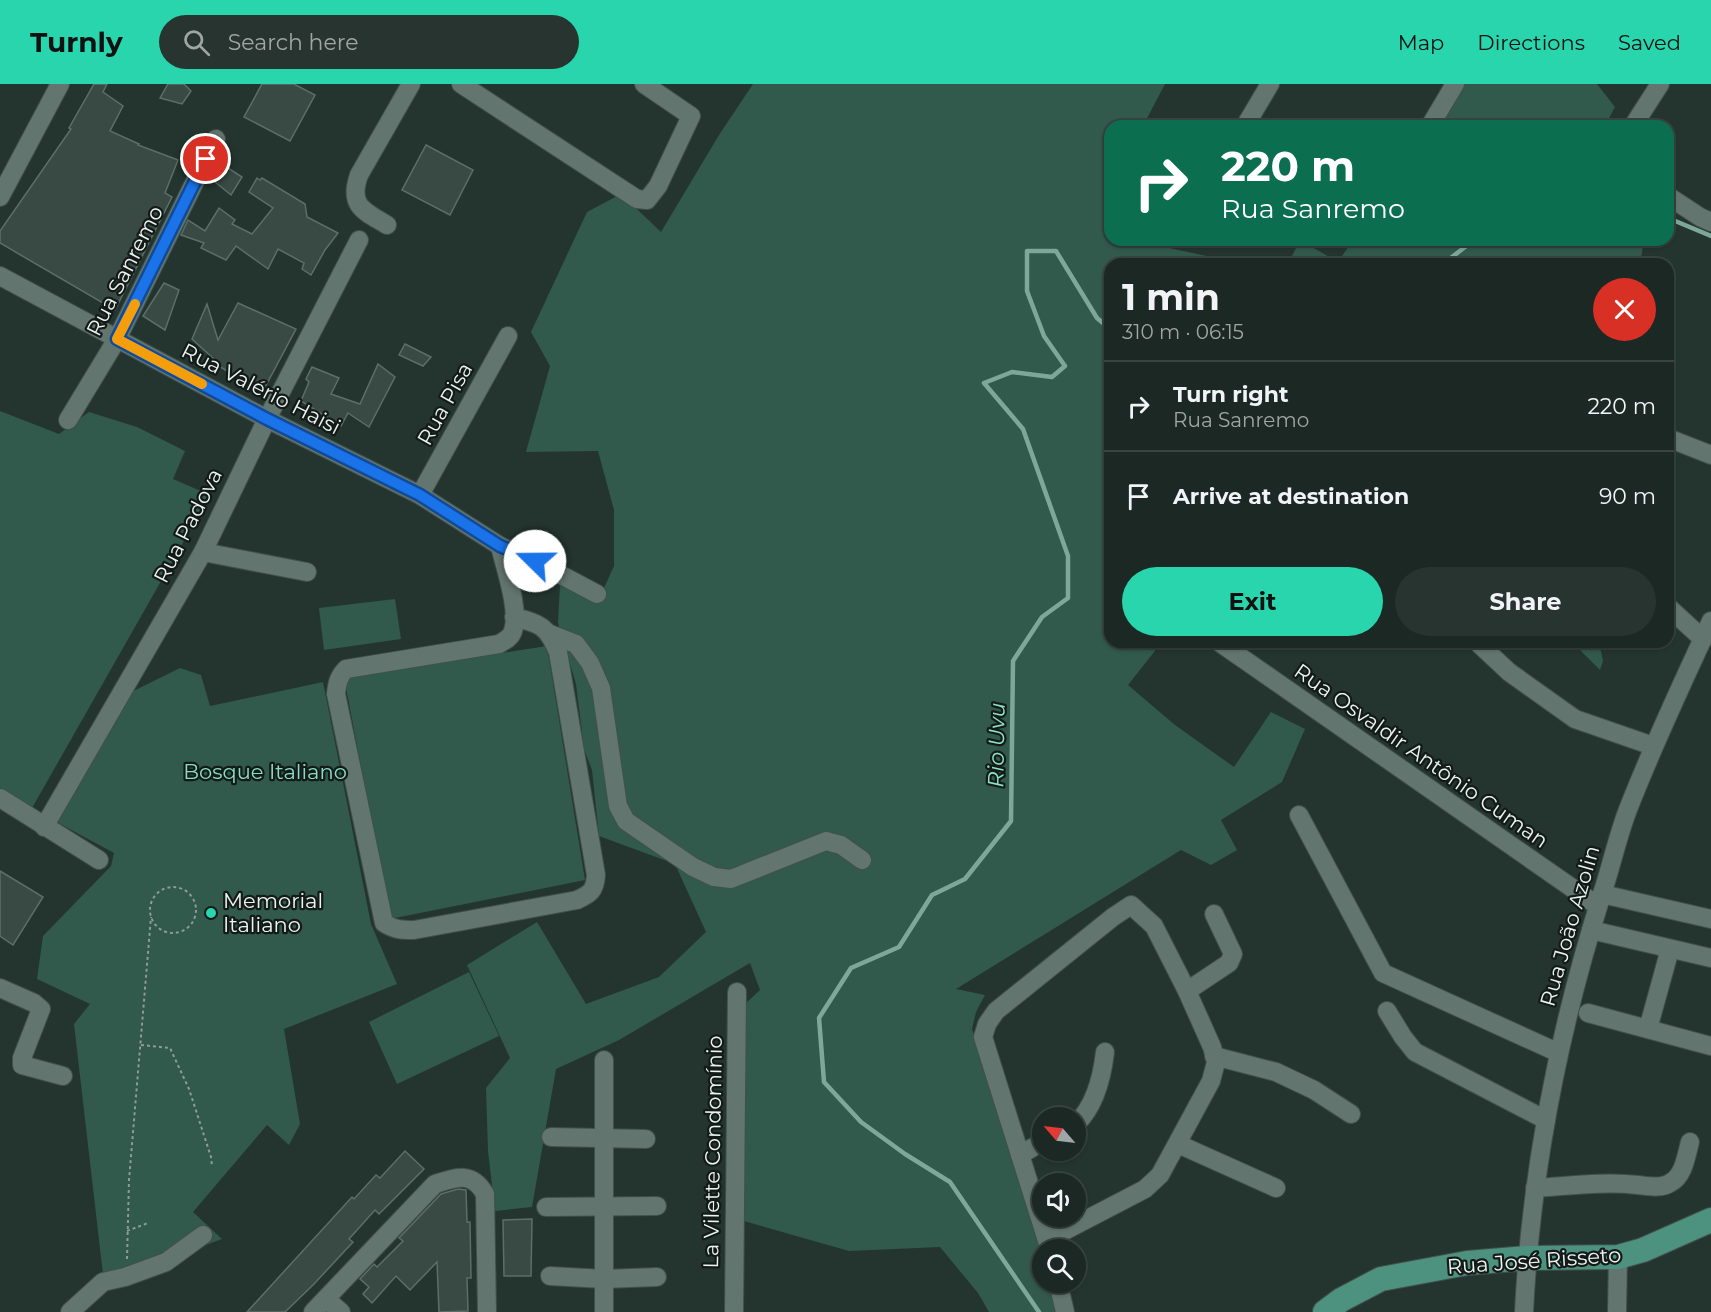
<!DOCTYPE html>
<meta charset="utf-8">
<style>
body{margin:0;font-family:Montserrat,sans-serif;background:#283430;color:#f1f3f6;height:100vh;display:flex;flex-direction:column;font-size:22px;white-space:nowrap}
*{box-sizing:border-box;margin:0}
p{font-size:20px;color:#a0a6a6}
.icon{flex:none;width:33px;height:33px;fill:none;stroke:currentColor;stroke-width:2;stroke-linecap:round;stroke-linejoin:round}
.map{position:relative;flex:1;overflow:hidden}
.side{position:absolute;left:1104px;top:174px;width:570px;height:390px;display:flex;flex-direction:column;background:#1b2823;border-radius:18px;box-shadow:0 2px 4px #0004,0 0 0 2px #394441}
.side>*{flex:none}
.banner{position:absolute;left:1104px;top:36px;width:570px;height:126px;border-radius:18px;box-shadow:0 2px 4px #0004,0 0 0 2px #394441;background:#0b6e4f;color:#fff;overflow:hidden}
.needle{width:39px;rotate:298deg}
.buttons{position:absolute;left:1032px;top:1023px;display:grid;gap:12px}
.buttons a{display:grid;place-items:center;width:54px;height:54px;border-radius:50%;background:#1b2823;box-shadow:0 2px 4px #0004,0 0 0 2px #394441;font-size:30px}
.pin{position:absolute;display:grid;place-items:center;width:51px;height:51px;color:#fff;margin:-26px;border:3px solid #fff;border-radius:50%;box-shadow:0 2px 6px #0007}
.me{position:absolute;width:66px;margin:-33px;rotate:292deg;stroke-linejoin:round;filter:drop-shadow(0 0 4px #0008)}
.turn{display:flex;align-items:center;gap:21px;height:126px;padding:0 18px;font-size:27px}
.turn .icon{width:78px;height:78px;stroke-width:2.5}
.turn b{display:block;font-size:42px;line-height:51px}
.round{display:grid;place-items:center;flex:none;width:63px;height:63px;border-radius:32px;background:#283430}
.summary{display:flex;align-items:center;justify-content:space-between;height:102px;padding:0 18px}
h1{font-size:36px;font-weight:700;line-height:45px}
.cta{display:flex;gap:12px;margin-top:auto;padding:12px 18px}
.cta a{flex:1;height:69px;border-radius:36px;background:#29d5ac;color:#111;font-size:24px;font-weight:700;line-height:69px;text-align:center}
.cta a+a{background:#283430;color:#f1f3f6}
ul{padding:0;list-style:none}
li{display:flex;align-items:center;gap:18px;height:90px;padding:0 18px;border-top:2px solid #394441}
li div{flex:1}
li b{display:block;font-size:22px}
li em{font-style:normal}
header{display:flex;align-items:center;gap:36px;box-sizing:border-box;height:84px;padding:0 30px;background:#29d5ac;color:#111}
header strong{font-size:28px}
nav{display:flex;gap:33px;margin-inline-start:auto;font-size:21px}
.search{width:420px;height:54px;background:#283430;display:flex;align-items:center;gap:15px;box-sizing:border-box;padding:0 21px;border-radius:33px;color:#a0a6a6;font-size:22px}
.map>svg:first-child{display:block}
</style>
<header>
<strong>Turnly</strong>
<div class="search"><svg class="icon" aria-label="search" viewBox="0 0 24 24"><circle cx="10" cy="10" r="6"/><path d="M15 15l6 6"/></svg>Search here</div>
<nav><a>Map</a><a>Directions</a><a>Saved</a></nav>
</header>
<div class="map">
<svg width="1711" height="1228" viewBox="0 0 1711 1228">
<rect width="100%" height="100%" fill="#24352f"/>
<!-- green -->
<g fill="#31594c">
<polygon points="753,0 1165,0 1143,42 1110,42 1110,156 1170,156 1165,163 1225,176 1227,180 1110,180 1110,558 1162,558 1128,601 1175,641 1234,683 1271,628 1305,645 1282,698 1221,736 1237,766 1211,781 1181,766 956,905 985,911 976,928 972,945 1042,1171 1042,1198 1051,1199 1060,1228 989,1228 978,1209 940,1163 849,1167 737,1135 745,920 760,906 750,879 619,956 556,985 532,1123 495,1127 488,1067 486,1004 510,974 467,881 537,838 586,920 659,893 706,848 675,780 599,752 592,686 584,665 576,600 558,539 560,501 598,517 614,482 614,426 598,367 526,368 550,282 531,248 587,128 621,110 661,148 719,51"/>
<polygon points="1457,0 1597,0 1615,23 1605,42 1432,42"/>
<polygon points="1300,156 1338,178 1353,156 1644,156 1640,180 1288,180"/>
<polygon points="0,327 59,350 89,328 137,343 185,367 173,395 210,411 32,724 0,704"/>
<polygon points="395,515 401,555 324,566 319,524"/>
<polygon points="1572,558 1599,558 1603,577 1600,586"/>
<polygon points="547,562 585,796 390,835 344,593"/>
<polygon points="180,584 201,591 210,622 323,598 371,840 397,900 284,945 300,1040 289,1061 267,1041 193,1128 222,1155 104,1199 74,940 90,920 37,895 43,852 111,782 114,769 51,735 115,616"/>
<polygon points="469,888 499,952 397,1000 369,938"/>
</g>
<g fill="none" stroke-linecap="round" stroke-linejoin="round">
<!-- stream -->
<g stroke="#7ea79a" stroke-width="4.5">
<polyline points="1668,134 1711,152"/>
<polyline points="1443,180 1474,156"/>
<polyline points="1039,1228 950,1098 905,1070 861,1038 824,998 819,934 851,884 899,863 932,811 965,795 1011,737 1013,577 1042,533 1068,514 1068,472 1023,345 984,299 1012,288 1052,293 1065,282 1044,252 1027,207 1027,167 1056,167 1097,234 1110,245"/>
</g>
</g>
<!-- building -->
<g fill="#394a44" stroke="#5c6e68" stroke-width="1.5">
<polygon points="94,0 107,0 103,8 123,22 110,47 139,60 138,61 178,76 165,109 172,113 115,226 0,159 0,147 71,45 69,44"/>
<polygon points="168,0 184,0 191,7 182,20 160,14"/>
<polygon points="262,0 294,0 315,11 290,57 244,33"/>
<polygon points="426,61 473,86 450,131 402,106"/>
<polygon points="228,84 242,93 231,111 215,98"/>
<polygon points="257,94 260,96 262,94 305,120 307,133 338,149 325,166 311,191 302,185 304,179 278,165 268,185 236,162 226,176 201,164 204,159 181,151 188,136 205,147 219,124 235,136 232,140 252,150 273,124 249,108"/>
<polygon points="164,199 179,206 165,246 143,232"/>
<polygon points="238,219 296,245 263,307 213,279 215,276 192,255 207,220 218,256"/>
<polygon points="405,260 431,273 423,282 399,271"/>
<polygon points="378,280 395,293 369,343 348,329 341,342 301,317 309,298 306,295 312,283 339,294 331,310 360,320"/>
<polygon points="0,787 43,813 13,861 0,852"/>
<polygon points="405,1067 424,1085 379,1130 375,1126 349,1155 353,1158 313,1201 285,1228 247,1228 352,1113 354,1115 376,1091 380,1094"/>
<polygon points="458,1105 466,1106 467,1138 470,1138 471,1194 467,1194 468,1227 439,1228 437,1178 410,1206 396,1192 372,1219 363,1210 369,1203 360,1195 374,1180 377,1183 403,1157 399,1154 441,1110"/>
<polygon points="532,1135 531,1192 504,1192 503,1136"/>
</g>
<g fill="none" stroke-linecap="round" stroke-linejoin="round">
<defs>
<g id="minor">
<polyline points="461,0 637,115 647,116 658,102 691,32 644,0"/>
<polyline points="1245,42 1270,0"/>
<polyline points="1430,42 1455,0"/>
<polyline points="1633,42 1660,0"/>
<polyline points="1668,112 1700,133 1711,138"/>
<polyline points="0,113 60,0"/>
<path d="M 387,141 C 364,127 348,122 359,91 L 411,0"/>
<path d="M 0,192 L 267,335 L 420,411 L 500,462 C 505,484 520,526 513,547 C 511,554 504,557 499,560 L 346,585 C 339,592 337,599 336,610 L 384,839 C 395,846 402,846 414,846 L 577,816 C 590,810 595,807 596,791 L 558,568 C 547,542 541,540 514,533"/>
<polyline points="68,336 117,255 216,55"/>
<polyline points="1668,354 1711,371"/>
<polyline points="420,411 508,252"/>
<polyline points="500,462 535,477 597,510"/>
<polyline points="203,468 307,488"/>
<polyline points="1668,523 1703,555"/>
<polyline points="550,550 576,560 590,579 601,604 618,722 626,737 693,783 714,793 731,795 826,757 841,761 862,776"/>
<polyline points="1219,558 1598,822"/>
<polyline points="1477,558 1509,588 1575,635 1653,662"/>
<polyline points="0,714 99,776"/>
<polyline points="1299,731 1383,889 1559,969"/>
<polyline points="44,743 203,468 267,335 359,156"/>
<polyline points="1602,810 1711,835"/>
<polyline points="1591,846 1711,874"/>
<polyline points="0,904 34,919 41,925 22,974 22,981 63,992"/>
<polyline points="1187,907 1229,879 1233,870 1214,830"/>
<polyline points="1387,927 1403,953 1415,968 1546,1036"/>
<polyline points="1588,929 1711,962"/>
<polyline points="1648,945 1670,865"/>
<polyline points="1214,972 1276,988 1314,1006 1351,1030"/>
<path d="M 1076,1040 C 1095,1022 1102,994 1105,968"/>
<polyline points="551,1053 646,1055"/>
<polyline points="1178,1060 1276,1104"/>
<polyline points="1020,1071 1042,1058"/>
<path d="M 1535,1104 C 1569,1102 1604,1097 1638,1101 C 1648,1102 1661,1105 1670,1099 C 1684,1092 1686,1072 1690,1058"/>
<polyline points="546,1123 657,1122"/>
<polyline points="1047,1156 1145,1105 1160,1091 1211,997 1216,978 1212,963 1187,907 1154,842 1131,821 1113,833 996,927 987,940 983,953 1050,1166"/>
<polyline points="550,1192 604,1195 657,1193"/>
<polyline points="1058,1198 1065,1228"/>
<polyline points="326,1215 341,1228"/>
<polyline points="70,1228 103,1198 125,1193 166,1178 203,1151"/>
<path d="M 313,1228 L 435,1100 C 457,1093 472,1087 485,1110 L 487,1228"/>
<polyline points="604,1228 604,976"/>
<polyline points="734,1228 737,908"/>
<path d="M 1524,1228 C 1531,1086 1559,946 1602,810 C 1611,783 1617,755 1627,728 C 1652,663 1682,600 1711,537"/>
<polyline points="1617,1228 1618,1173"/>
</g>
<polyline id="major" points="1325,1228 1341,1216 1381,1195 1467,1179 1527,1174 1618,1173 1643,1166 1711,1136"/>
</defs>
<!-- minor casing -->
<use href="#minor" stroke="#41504b" stroke-width="20"/>
<!-- major casing -->
<use href="#major" stroke="#41504b" stroke-width="26"/>
<!-- path -->
<g stroke="#8e9b97" stroke-width="2" stroke-dasharray="3 3" stroke-linecap="butt">
<circle cx="173" cy="826" r="23"/>
<polyline points="141,961 170,964 189,1005 211,1073 212,1082"/>
<polyline points="127,1147 148,1139"/>
<polyline points="127,1175 129,1096 151,833"/>
</g>
<!-- minor -->
<use href="#minor" stroke="#63756f" stroke-width="18"/>
<!-- major -->
<use href="#major" stroke="#4d927f" stroke-width="24"/>
</g>
<g fill="none" stroke-linecap="round" stroke-linejoin="round">
<defs>
<polyline id="route" points="206,75 117,255 267,335 420,411 500,462 535,477"/>
</defs>
<!-- route casing -->
<use href="#route" stroke="#114b97" stroke-width="15"/>
<!-- route -->
<use href="#route" stroke="#1a73e8" stroke-width="10"/>
<!-- slow -->
<polyline stroke="#f59e0b" stroke-width="10" points="135,220 117,255 202,300"/>
</g>
<!-- markers -->
<circle fill="#29d5ac" stroke="#131a18" stroke-width="2" cx="211" cy="829" r="6"/>
<g text-anchor="middle" stroke-width="4.5" stroke-linejoin="round" paint-order="stroke">
<!-- street labels -->
<g font-size="21" fill="#eaf4f0" stroke="#131a18">
<text transform="translate(125 187) rotate(-63)" y="7">Rua Sanremo</text>
<text transform="translate(261 305) rotate(27)" y="7">Rua Valério Haisi</text>
<text transform="translate(445 320) rotate(-61)" y="7">Rua Pisa</text>
<text transform="translate(188 442) rotate(-63)" y="7">Rua Padova</text>
<text transform="translate(1421 672) rotate(35)" y="7">Rua Osvaldir Antônio Cuman</text>
<text transform="translate(1570 842) rotate(-74)" y="7">Rua João Azolin</text>
<text transform="translate(713 1068) rotate(-89)" y="7">La Vilette Condomínio</text>
<text transform="translate(1534 1177) rotate(-4)" y="7">Rua José Risseto</text>
</g>
<!-- park labels -->
<g font-size="21" fill="#86dec2" stroke="#131a18">
<text x="265" y="695">Bosque Italiano</text>
</g>
<!-- poi labels -->
<g font-size="21" fill="#eaf4f0" stroke="#131a18" text-anchor="start">
<text x="223" y="824">Memorial<tspan x="223" dy="24">Italiano</tspan></text>
</g>
<!-- water labels -->
<g font-size="22" font-style="italic" fill="#8be2c7" stroke="#131a18">
<text transform="translate(996 661) rotate(-89)" y="8">Rio Uvu</text>
</g>
</g>
</svg>
<div class="buttons">
<a><svg class="needle" viewBox="-14 -14 28 28"><path d="M0-13l5 13h-10z" fill="#e53935"/><path d="M0 13l5-13h-10z" fill="#a0a6a6"/></svg></a>
<a><svg class="icon" aria-label="sound" viewBox="0 0 24 24"><path d="M4 9h4l5-4v14l-5-4H4zM17 9q2 3 0 6"/></svg></a>
<a><svg class="icon" aria-label="search" viewBox="0 0 24 24"><circle cx="10" cy="10" r="6"/><path d="M15 15l6 6"/></svg></a>
</div>
<div class="pin" style="left:206px;top:75px;background:#d93025"><svg class="icon" aria-label="arrive" viewBox="0 0 24 24"><path d="M6 21V4h12l-3 4 3 4H6"/></svg></div>
<svg class="me" style="left:535px;top:477px" viewBox="-20 -20 40 40"><circle r="19" fill="#fff"/><path d="M0-13L10 11 0 6-10 11z" fill="#1a73e8"/></svg>
<div class="banner">
<div class="turn"><svg class="icon" aria-label="right" viewBox="0 0 24 24"><path d="M7 20v-9h11M14 6l5 5-5 5"/></svg><div><b>220 m</b>Rua Sanremo</div></div>
</div>
<section class="side">
<div class="summary"><div><h1>1 min</h1><p>310 m · 06:15</p></div><a class="round" style="background:#d93025;color:#fff"><svg class="icon" aria-label="close" viewBox="0 0 24 24"><path d="M6 6l12 12M18 6L6 18"/></svg></a></div>
<ul>
<li><svg class="icon" aria-label="right" viewBox="0 0 24 24"><path d="M7 20v-9h11M14 6l5 5-5 5"/></svg><div><b>Turn right</b><p>Rua Sanremo</p></div><em>220 m</em></li>
<li><svg class="icon" aria-label="arrive" viewBox="0 0 24 24"><path d="M6 21V4h12l-3 4 3 4H6"/></svg><div><b>Arrive at destination</b></div><em>90 m</em></li>
</ul>
<div class="cta"><a>Exit</a><a>Share</a></div>
</section>
</div>
